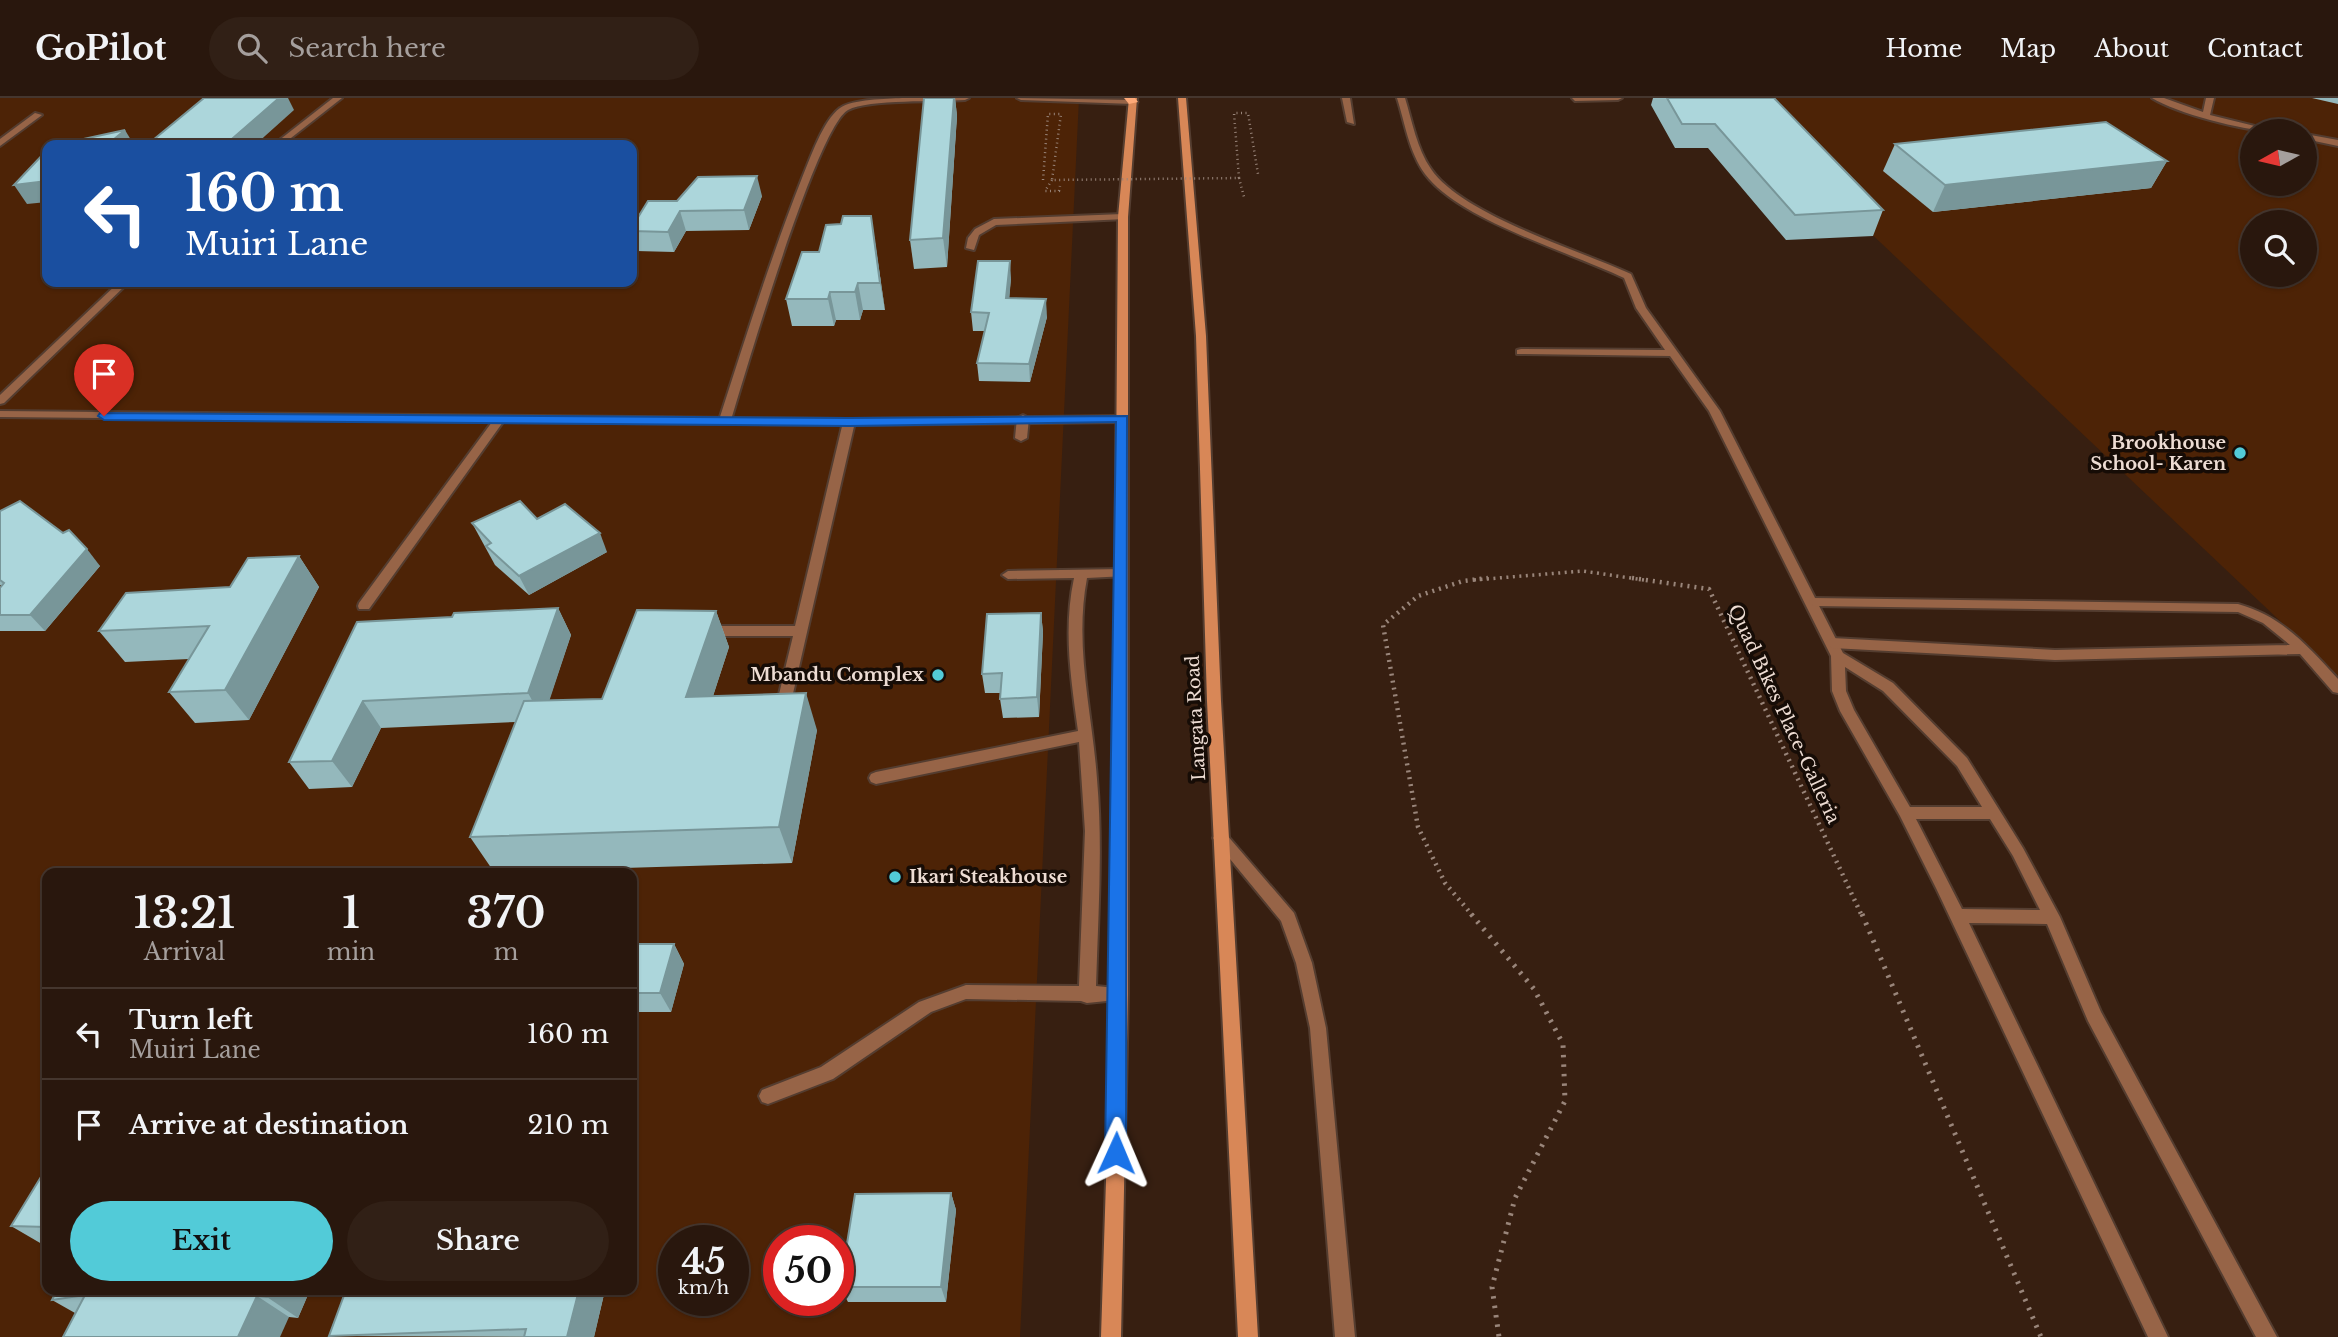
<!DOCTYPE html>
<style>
body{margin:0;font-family:"Libre Baskerville",serif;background:#312016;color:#f1f3f6;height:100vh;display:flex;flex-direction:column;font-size:26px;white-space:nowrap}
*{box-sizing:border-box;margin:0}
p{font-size:23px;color:#a59f9d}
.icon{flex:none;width:38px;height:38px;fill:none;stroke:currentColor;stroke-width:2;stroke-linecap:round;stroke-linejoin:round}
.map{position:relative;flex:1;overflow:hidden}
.panel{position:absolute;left:42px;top:770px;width:595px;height:427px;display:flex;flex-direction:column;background:#29170d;border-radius:14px;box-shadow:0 2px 5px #0004,0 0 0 2px #45362e}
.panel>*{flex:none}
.top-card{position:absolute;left:42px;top:42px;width:595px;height:147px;border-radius:14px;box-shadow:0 2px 5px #0004,0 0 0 2px #45362e;background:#1a4fa0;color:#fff;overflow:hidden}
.needle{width:46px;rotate:262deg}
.tools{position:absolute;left:2240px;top:21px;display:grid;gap:14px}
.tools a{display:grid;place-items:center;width:77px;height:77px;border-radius:50%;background:#29170d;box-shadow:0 2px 5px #0004,0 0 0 2px #45362e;font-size:35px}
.speed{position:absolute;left:658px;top:1127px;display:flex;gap:14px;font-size:35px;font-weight:700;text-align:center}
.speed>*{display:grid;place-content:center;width:91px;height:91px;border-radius:50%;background:#29170d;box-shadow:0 2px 5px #0004,0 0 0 2px #45362e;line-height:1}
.speed small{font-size:18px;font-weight:400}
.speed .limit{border:10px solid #d22;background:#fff;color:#111}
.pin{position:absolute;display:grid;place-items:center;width:60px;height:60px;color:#fff;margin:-72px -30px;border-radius:50% 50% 50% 0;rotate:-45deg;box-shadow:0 0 7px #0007}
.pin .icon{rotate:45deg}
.me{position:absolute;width:77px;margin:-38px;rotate:1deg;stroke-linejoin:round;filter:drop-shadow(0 0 5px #0008)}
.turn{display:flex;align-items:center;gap:24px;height:147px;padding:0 28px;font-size:32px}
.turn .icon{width:91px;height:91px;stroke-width:2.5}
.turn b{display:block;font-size:49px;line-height:60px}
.eta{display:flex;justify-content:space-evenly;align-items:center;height:119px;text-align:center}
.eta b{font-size:42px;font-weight:600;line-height:49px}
.button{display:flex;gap:14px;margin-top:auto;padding:14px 28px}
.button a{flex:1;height:80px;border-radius:42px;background:#52cbd8;color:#111;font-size:28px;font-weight:600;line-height:80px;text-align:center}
.button a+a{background:#312016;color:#f1f3f6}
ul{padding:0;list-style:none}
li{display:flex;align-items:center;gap:21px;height:91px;padding:0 28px;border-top:2px solid #45362e}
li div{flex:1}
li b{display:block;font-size:26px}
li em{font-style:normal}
header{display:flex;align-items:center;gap:42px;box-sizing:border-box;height:98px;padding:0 35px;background:#29170d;border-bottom:2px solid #45362e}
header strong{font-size:33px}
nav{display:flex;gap:38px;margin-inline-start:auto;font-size:24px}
.search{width:490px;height:63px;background:#312016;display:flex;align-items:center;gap:18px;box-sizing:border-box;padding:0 24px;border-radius:38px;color:#a59f9d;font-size:26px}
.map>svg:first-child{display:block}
</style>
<header>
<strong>GoPilot</strong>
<div class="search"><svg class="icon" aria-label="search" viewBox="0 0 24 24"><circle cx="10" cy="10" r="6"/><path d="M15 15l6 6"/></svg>Search here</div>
<nav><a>Home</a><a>Map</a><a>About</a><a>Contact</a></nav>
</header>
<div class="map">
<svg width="2338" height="1239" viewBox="0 0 2338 1239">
<rect width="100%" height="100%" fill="#371f11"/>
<!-- green -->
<g fill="#4d2306" fill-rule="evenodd">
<path d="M 0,0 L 1079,0 L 1020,1239 L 0,1239 ZM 47,47 L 632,47 L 632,184 L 47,184 ZM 47,775 L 632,775 L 632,1192 L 47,1192 ZM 674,1143 L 733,1143 L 733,1202 L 674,1202 ZM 779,1143 L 838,1143 L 838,1202 L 779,1202 Z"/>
<path d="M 1728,0 L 2338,0 L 2338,578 ZM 2252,33 L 2305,33 L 2305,86 L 2252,86 ZM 2252,124 L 2305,124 L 2305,177 L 2252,177 Z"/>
</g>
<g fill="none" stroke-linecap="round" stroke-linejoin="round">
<defs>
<g id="lane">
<path d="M 902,0 L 969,0 L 965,2 C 939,4 868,1 848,12 C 817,29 745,276 731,322 L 725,325 L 721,324 L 719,322 C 745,241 771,159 802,80 C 810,61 823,22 840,10 C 852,1 887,1 902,0 Z"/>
<polygon points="1017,0 1133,2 1137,4 1133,6 1021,2"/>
<polygon points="1342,0 1350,0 1354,26 1347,24"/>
<path d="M 1397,0 L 1405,0 C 1412,23 1417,51 1431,71 C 1462,117 1579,152 1631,176 L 1646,210 L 1720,313 L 1843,555 L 1893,585 L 1967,660 L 2023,750 L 2060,819 L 2101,914 L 2277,1239 L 2256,1239 L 2088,923 L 2047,826 L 1969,825 L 2168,1239 L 2148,1239 L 1936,790 L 1900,718 L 1840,613 L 1832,593 L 1831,558 L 1709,313 L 1670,258 L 1517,256 L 1517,252 L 1521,251 L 1665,252 L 1636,210 L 1624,180 C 1570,154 1459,122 1425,76 C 1409,54 1405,25 1397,0 ZM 1845,569 L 1883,593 L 1957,668 L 1982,709 L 1910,709 L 1854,612 L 1846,593 ZM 1916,721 L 1990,721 L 2013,758 L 2040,812 L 1962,811 Z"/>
<polygon points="1572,0 1622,0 1618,2 1575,3"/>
<path d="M 2152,0 L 2164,0 L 2203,14 L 2206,0 L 2214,0 L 2210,17 L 2275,33 C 2247,34 2176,15 2152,0 Z"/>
<polygon points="2305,36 2338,42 2338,48 2305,41"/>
<polygon points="1123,116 1128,119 1126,121 996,127 979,137 974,152 966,150 968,140 975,131 994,121"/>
<polygon points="1023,317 1029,320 1027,340 1021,343 1015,340 1017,320"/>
<polygon points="849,321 855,324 789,613 782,618 775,613 793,538 704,538 697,533 704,528 795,528 843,324"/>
<path d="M 1122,471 L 1126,472 L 1128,475 L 1126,478 L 1087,480 C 1074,548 1092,613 1097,681 C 1103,750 1098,819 1096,888 L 1126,891 L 1128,896 L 1126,901 L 1087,905 L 1081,903 L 966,901 L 931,914 L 833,981 L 768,1006 L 762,1004 L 759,998 L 762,992 L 821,969 L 919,904 L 966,887 L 1079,888 L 1085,733 L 1079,644 L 876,686 L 871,684 L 869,680 L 871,676 L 876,674 L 1078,633 C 1071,581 1063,532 1074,480 L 1008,481 L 1002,477 L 1008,473 Z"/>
<polygon points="1221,734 1226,736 1294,815 1312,865 1326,930 1355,1239 1335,1239 1310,930 1296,865 1281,823 1216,744 1213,740 1216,736"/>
</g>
<g id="street">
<polygon points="333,0 342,0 282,47 273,47"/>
<polygon points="35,15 42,17 0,48 0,41"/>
<polygon points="119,184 129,184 4,305 0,306 0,297"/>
<polygon points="0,313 849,321 1122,318 1128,321 1122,324 849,327 503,324 369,511 359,511 358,508 359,505 492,324 0,319"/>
<path d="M 1814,500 L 2238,506 C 2282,518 2308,548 2338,581 L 2338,595 L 2333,594 L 2300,556 L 2055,562 L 1832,550 L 1825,545 L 1832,540 L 2055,552 L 2290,547 L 2263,525 L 2238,514 L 1814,508 L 1808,504 Z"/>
</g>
<g id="secondary">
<polygon points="1129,0 1137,0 1128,119 1128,896 1121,1239 1101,1239 1112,896 1118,119"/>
<polygon points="1178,0 1186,0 1206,238 1221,603 1258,1239 1238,1239 1207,603 1196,238"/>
</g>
<polygon id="primary" points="1124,0 1135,0 1138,4 1129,6"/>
</defs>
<!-- lane casing -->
<use href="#lane" stroke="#543d30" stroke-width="4"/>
<!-- street casing -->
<use href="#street" stroke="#543d30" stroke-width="4"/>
<!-- secondary casing -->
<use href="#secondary" stroke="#543d30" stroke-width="4"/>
<!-- primary casing -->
<use href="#primary" stroke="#543d30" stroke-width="3"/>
<!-- path-far3 -->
<g stroke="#99857a" stroke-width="2.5" stroke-dasharray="1 3.5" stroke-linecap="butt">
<polyline points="1239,80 1244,99"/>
<polyline points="1052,82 1045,93 1059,93 1060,88"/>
</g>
<!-- path-far2 -->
<polyline stroke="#99857a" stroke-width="3.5" stroke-dasharray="2 4.5" stroke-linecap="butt" points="1474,482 1583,473 1644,482"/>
<!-- path-far1 -->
<g stroke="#99857a" stroke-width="4.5" stroke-dasharray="2 5" stroke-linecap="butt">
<polyline points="1632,480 1709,491 1862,818"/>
<polyline points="1473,818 1445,785 1418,729 1383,527 1418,498 1463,483 1488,480"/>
</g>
<!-- path -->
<g stroke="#99857a" stroke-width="5" stroke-dasharray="2.5 7" stroke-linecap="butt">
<polyline points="1471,816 1534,891 1563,946 1565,1003 1515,1100 1492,1189 1499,1239"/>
<polyline points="1862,816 2041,1239"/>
</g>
<!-- lane -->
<use href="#lane" fill="#976447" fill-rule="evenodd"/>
<!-- street -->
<use href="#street" fill="#976447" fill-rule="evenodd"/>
<!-- secondary -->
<use href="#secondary" fill="#d88757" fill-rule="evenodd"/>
<!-- primary -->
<use href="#primary" fill="#fda978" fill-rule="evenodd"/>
<!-- path-bridge -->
<polyline stroke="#99857a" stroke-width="2.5" stroke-dasharray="1 3.5" stroke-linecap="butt" points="1043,82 1048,16 1061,16 1052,82 1239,80 1234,15 1248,15 1258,76"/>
</g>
<!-- wall -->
<g fill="#94b8bc">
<polygon points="924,0 955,0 957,18 947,169 914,171 910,142"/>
<polygon points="1653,0 1774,0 1883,112 1873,138 1786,142 1708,50 1675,50 1651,7"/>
<polygon points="2312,0 2338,0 2338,6"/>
<polygon points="1895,46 2167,63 2151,90 1933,114 1883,73"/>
<polygon points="762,98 749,132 686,133 674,154 636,153 632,141 632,129 677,103"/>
<polygon points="871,118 885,212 863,212 860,222 836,222 834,228 792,228 786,201 819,154 841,126"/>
<polygon points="1011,180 1009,200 1047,219 1030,284 979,283 977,265 985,233 973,233 971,214"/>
<polygon points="0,413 100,468 45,533 0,533 0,490 2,488 0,487"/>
<polygon points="537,421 607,454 529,497 495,467 472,425"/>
<polygon points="299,458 319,489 249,622 195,625 169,594 189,561 125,564 99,533 230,489"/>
<polygon points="558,510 571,537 549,602 602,601 716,513 729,549 713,598 817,632 792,765 494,774 470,739 516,624 381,630 352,689 309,691 289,664 452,519"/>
<polygon points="1041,515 1043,534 1039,619 1003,620 1000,601 1001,595 985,595 982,576"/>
<polygon points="632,846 674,846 684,866 671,914 632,914"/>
<polygon points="47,1069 47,1149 11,1128"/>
<polygon points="951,1095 956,1112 946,1204 848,1204 840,1189"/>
<polygon points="57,1192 310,1192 298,1220 289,1219 75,1215 52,1202"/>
<polygon points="605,1192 594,1239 329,1238"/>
</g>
<!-- shaded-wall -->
<g fill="#789699">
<polygon points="279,0 288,0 294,12 255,47 225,47"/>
<polygon points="954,0 955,0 957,18 947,169 943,140"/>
<polygon points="125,32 134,47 107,47"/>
<polygon points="2167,63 2151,90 1933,114 1945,87"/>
<polygon points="757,78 762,98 749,132 744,112"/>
<polygon points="47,83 47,104 27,106 14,87"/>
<polygon points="680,113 686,133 674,154 668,134"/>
<polygon points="871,118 875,144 885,212 880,185"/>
<polygon points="1010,163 1011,180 1008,217 1006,200"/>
<polygon points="858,185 863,212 860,222 855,194"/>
<polygon points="830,194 836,222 834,228 828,201"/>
<polygon points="1046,201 1047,219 1030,284 1029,266"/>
<polygon points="600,435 607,454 529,497 519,478"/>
<polygon points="87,451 100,468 45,533 30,517"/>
<polygon points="299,458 319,489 249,622 225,592"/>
<polygon points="558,510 571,537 543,622 528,595"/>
<polygon points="716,513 729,549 701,635 686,599"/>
<polygon points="1041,515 1043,534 1039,619 1037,599"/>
<polygon points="806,595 817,632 792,765 779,729"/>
<polygon points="363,603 381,630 352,689 332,663"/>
<polygon points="674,846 684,866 671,914 660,895"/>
<polygon points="951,1095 956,1112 946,1204 941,1189"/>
<polygon points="270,1192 310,1192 298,1220 267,1199"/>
<polygon points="579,1192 605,1192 594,1239 567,1239"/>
<polygon points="257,1198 289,1219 280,1239 238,1239"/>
</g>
<!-- building -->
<g fill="#acd6db" stroke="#789699" stroke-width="2">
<polygon points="204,0 279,0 225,47 147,47"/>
<polygon points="924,0 954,0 943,140 910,142"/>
<polygon points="1667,0 1774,0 1883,112 1795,117 1715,26 1682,26"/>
<polygon points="2106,24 2167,63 1945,87 1895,46"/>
<polygon points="125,32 107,47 56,47"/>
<polygon points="47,52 47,83 14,87"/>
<polygon points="757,78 744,112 680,113 668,134 632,133 632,129 648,103 677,103 698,79"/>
<polygon points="843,118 871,118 880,185 858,185 855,194 830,194 828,201 786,201 802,154 819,154 826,127 841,126"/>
<polygon points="978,163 1010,163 1006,200 1046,201 1029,266 977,265 989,215 971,214"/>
<polygon points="20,403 63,435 69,432 87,451 30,517 0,517 0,490 4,485 0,482 0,413"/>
<polygon points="520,403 537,421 565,406 600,435 519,478 486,448 491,445 472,425"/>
<polygon points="299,458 225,592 169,594 209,528 99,533 126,495 230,489 248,460"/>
<polygon points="558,510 528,595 363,603 332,663 289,664 357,524 452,519 454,515"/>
<polygon points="637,512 716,513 686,599 806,595 779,729 470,739 524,603 602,601"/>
<polygon points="1041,515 1037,599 1000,601 1002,575 982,576 987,516"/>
<polygon points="632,846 674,846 660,895 632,895"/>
<polygon points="47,1069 47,1129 11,1128"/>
<polygon points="951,1095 941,1189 840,1189 855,1096"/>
<polygon points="57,1192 270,1192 267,1199 257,1198 238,1239 63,1239 85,1197 52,1202"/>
<polygon points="346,1192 579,1192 567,1239 524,1239 526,1231 329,1238"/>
</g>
<!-- route -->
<polygon fill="#1a73e8" stroke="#114b97" stroke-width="2" points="100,315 849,320 1127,318 1126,1055 1123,1062 1116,1065 1108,1062 1105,1055 1116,324 849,328 104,322 98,318"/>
<!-- markers -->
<g fill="#52cbd8" stroke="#160c06" stroke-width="2.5">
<circle cx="2240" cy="355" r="7"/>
<circle cx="938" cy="577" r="7"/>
<circle cx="895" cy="779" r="7"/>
</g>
<g text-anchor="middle" stroke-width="7" stroke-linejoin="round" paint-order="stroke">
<!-- poi labels -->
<g font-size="18" font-weight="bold" fill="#eddcd3" stroke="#160c06" text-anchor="end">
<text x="2226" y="351">Brookhouse<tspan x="2226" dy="21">School- Karen</tspan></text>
<text x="924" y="583">Mbandu Complex</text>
<text x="909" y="785" text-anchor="start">Ikari Steakhouse</text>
</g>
<!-- street labels -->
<g font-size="18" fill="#eddcd3" stroke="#160c06">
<text transform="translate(1784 616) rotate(65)" y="6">Quad Bikes Place-Galleria</text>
<text transform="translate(1196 620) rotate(-93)" y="6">Langata Road</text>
</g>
</g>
</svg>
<div class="tools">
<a><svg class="needle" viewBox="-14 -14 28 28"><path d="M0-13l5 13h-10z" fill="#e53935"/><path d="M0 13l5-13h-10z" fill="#a59f9d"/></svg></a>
<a><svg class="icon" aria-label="search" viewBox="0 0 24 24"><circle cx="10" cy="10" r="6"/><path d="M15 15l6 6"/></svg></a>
</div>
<div class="speed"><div>45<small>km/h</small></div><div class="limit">50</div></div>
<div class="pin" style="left:104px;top:318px;background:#d93025"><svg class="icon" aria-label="arrive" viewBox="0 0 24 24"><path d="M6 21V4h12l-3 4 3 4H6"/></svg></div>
<svg class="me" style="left:1116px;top:1055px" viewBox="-20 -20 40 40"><path d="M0-17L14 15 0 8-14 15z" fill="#1a73e8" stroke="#fff" stroke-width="4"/></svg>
<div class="top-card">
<div class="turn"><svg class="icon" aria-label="left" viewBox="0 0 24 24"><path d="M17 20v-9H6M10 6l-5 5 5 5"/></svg><div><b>160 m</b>Muiri Lane</div></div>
</div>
<section class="panel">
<div class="eta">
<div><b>13:21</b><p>Arrival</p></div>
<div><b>1</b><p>min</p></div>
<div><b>370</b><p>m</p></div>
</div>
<ul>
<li><svg class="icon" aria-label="left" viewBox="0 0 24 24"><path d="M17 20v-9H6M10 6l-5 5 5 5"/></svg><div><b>Turn left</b><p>Muiri Lane</p></div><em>160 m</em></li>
<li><svg class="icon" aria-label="arrive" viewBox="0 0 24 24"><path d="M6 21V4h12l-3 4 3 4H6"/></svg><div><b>Arrive at destination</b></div><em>210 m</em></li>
</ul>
<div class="button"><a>Exit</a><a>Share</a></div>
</section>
</div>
